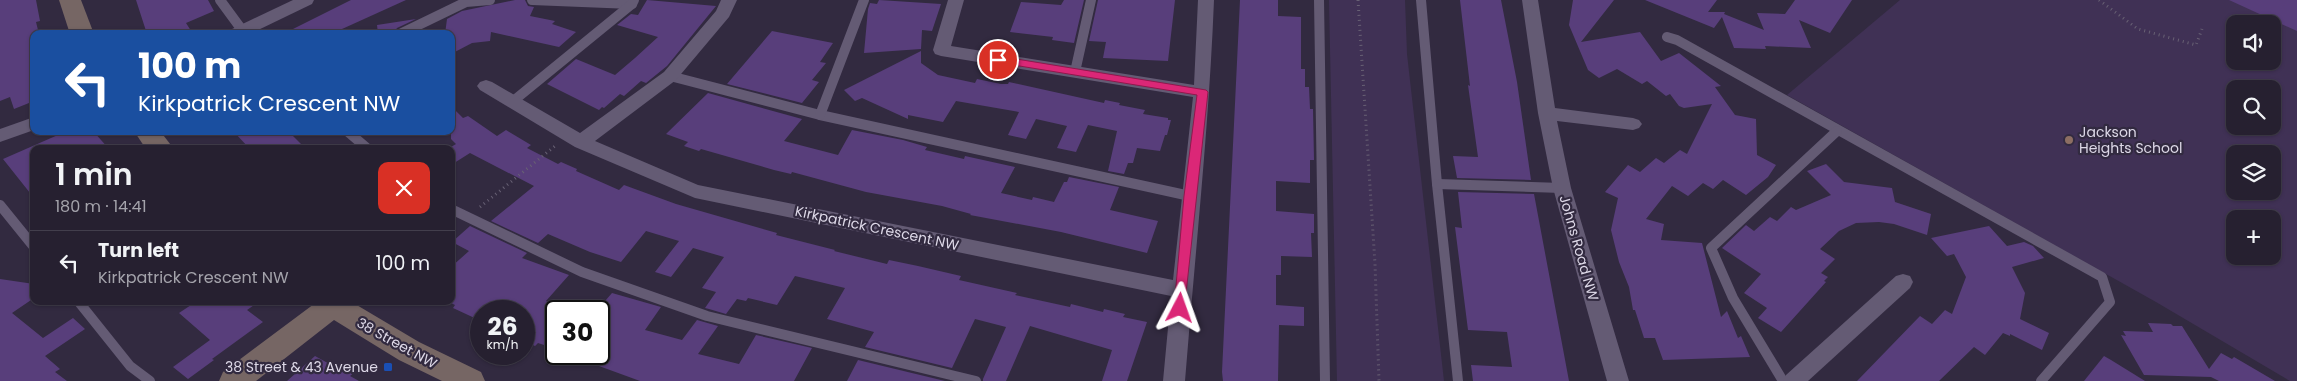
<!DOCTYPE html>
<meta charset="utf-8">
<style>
body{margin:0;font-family:Poppins,sans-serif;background:#322d3c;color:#f1f3f6;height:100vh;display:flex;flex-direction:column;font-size:19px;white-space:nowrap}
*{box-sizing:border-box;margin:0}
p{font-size:16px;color:#a4a3ab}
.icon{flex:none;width:28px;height:28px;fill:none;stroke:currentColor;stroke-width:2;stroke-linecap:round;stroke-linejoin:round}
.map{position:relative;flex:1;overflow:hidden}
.drawer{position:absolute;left:30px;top:145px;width:425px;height:160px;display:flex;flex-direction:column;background:#262030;border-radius:10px;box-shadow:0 1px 4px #0004,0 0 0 1px #423e4c}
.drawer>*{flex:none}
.hud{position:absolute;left:30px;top:30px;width:425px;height:105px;border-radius:10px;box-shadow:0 1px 4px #0004,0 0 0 1px #423e4c;background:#1a4fa0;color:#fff;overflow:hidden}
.controls{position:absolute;left:2226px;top:15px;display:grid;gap:10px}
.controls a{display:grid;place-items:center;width:55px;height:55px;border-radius:10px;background:#262030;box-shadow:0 1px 4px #0004,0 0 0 1px #423e4c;font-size:25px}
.speed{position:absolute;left:470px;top:300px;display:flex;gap:10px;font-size:25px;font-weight:700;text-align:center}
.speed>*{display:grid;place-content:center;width:65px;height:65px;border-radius:50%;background:#262030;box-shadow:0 1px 4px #0004,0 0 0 1px #423e4c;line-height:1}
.speed small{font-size:12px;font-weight:400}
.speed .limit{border:2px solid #111;border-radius:8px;background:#fff;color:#111}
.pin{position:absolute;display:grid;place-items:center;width:42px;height:42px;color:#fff;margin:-21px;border:2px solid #fff;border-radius:50%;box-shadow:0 1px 5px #0007}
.me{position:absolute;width:55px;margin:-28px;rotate:4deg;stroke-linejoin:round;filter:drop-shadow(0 0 4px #0008)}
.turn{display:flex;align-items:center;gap:18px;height:105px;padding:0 25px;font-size:22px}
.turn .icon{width:65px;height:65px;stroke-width:2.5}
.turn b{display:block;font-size:35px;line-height:42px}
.round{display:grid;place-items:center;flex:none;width:52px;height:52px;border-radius:10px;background:#322d3c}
.head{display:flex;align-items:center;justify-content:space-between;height:85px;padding:0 25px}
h1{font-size:30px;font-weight:600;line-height:38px}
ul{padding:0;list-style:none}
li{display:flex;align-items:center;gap:15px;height:65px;padding:0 25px;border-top:1px solid #423e4c}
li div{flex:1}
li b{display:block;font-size:19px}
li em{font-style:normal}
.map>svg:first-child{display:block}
</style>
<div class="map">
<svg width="2297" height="381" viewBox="0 0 2297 381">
<rect width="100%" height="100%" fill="#322a40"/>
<!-- green -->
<g fill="#403155" fill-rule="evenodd">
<polygon points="1329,0 1405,0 1407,54 1444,381 1337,381"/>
<path d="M 1900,0 L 2297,0 L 2297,381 L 2290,381 L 2156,302 L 1787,95 ZM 2235,24 L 2272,24 L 2272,61 L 2235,61 ZM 2235,89 L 2272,89 L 2272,126 L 2235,126 ZM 2235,154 L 2272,154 L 2272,191 L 2235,191 ZM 2235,219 L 2272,219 L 2272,256 L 2235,256 Z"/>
</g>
<!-- building -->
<g fill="#583e7b">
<polygon points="0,0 36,0 40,21 36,22 39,34 34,34 34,101 14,109 10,97 0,101"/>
<polygon points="136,0 208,0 214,11 186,23 193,34 147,34"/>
<polygon points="351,0 406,0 331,34 283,34"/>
<polygon points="515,0 525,0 528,6 534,7 530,16 555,21 552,24 576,32 559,47 491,32 490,41 472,43 451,54 451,34 445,34 447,19 462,11"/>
<polygon points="647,0 716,6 667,66 646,83 641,81 624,96 620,94 604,108 602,107 599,110 547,84 576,59 615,75 635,58 658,37 617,25 631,14 638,15"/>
<polygon points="879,0 941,4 932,31 922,30 921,49 864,53 868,9 870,3 877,4"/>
<polygon points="1064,0 1084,0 1074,43 1052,40 1053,37 1010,32 1021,2 1061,5"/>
<polygon points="1098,0 1175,0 1168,61 1103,58 1106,42 1089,41"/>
<polygon points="1240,0 1278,0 1278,16 1301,17 1301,69 1305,69 1305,87 1309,87 1310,109 1313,109 1314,160 1310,160 1310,183 1276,181 1276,211 1314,214 1314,233 1311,233 1312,257 1281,256 1281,275 1276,275 1276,305 1304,307 1304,326 1279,325 1278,381 1223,381 1222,372"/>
<polygon points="1460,0 1501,0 1517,82 1531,180 1457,178 1453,156 1478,157 1468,85 1470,86"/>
<polygon points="1573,0 1614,0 1581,42 1640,32 1661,61 1679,53 1721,86 1715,87 1735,115 1756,119 1757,155 1776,165 1768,177 1746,195 1723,180 1713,189 1703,183 1688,196 1672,186 1646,219 1664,224 1661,240 1702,243 1721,317 1727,311 1738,338 1741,336 1750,357 1663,360 1655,338 1644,338 1635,310 1633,310 1629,287 1619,262 1611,230 1618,198 1605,192 1628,165 1640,172 1656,158 1664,163 1680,150 1687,154 1712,104 1684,108 1679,106 1670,94 1666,96 1647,81 1642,84 1617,69 1599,78 1588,70 1569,25"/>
<polygon points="1645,0 1717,0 1708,12 1725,12 1724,14 1764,30 1757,13 1785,14 1795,0 1852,0 1830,33 1799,20 1811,48 1765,46 1766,49 1734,48 1722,17 1714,28"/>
<polygon points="2229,0 2297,0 2297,31"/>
<polygon points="416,19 397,28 393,34 378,34 377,25"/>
<polygon points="772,31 833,43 820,62 826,63 812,80 819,82 802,103 727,84"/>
<polygon points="921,51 921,63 938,75 975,83 977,79 1001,84 1008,84 1009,82 1104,103 1105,100 1120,103 1119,105 1145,110 1143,114 1168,118 1168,120 1171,120 1167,135 1165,135 1160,151 1137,148 1133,163 1128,163 1124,174 1108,171 1117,131 1088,125 1076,152 1057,148 1067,126 1036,119 1026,139 1008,135 1019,112 956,101 943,122 908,115 908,119 862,98 855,101 844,90"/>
<polygon points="708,93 802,119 784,141 838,155 852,130 903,140 927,147 925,150 964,159 965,156 1015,167 1001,193 1032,200 1033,197 1054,202 1064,182 1067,182 1069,177 1119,187 1110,210 1158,221 1147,253 1061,232 970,215 971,214 942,206 866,192 792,172 791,174 774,170 701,149 699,151 684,146 688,142 666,134"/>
<polygon points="451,106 463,118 468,116 497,136 506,130 531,145 527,148 558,164 561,162 577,169 576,171 619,190 624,185 676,204 777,233 776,235 835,250 834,251 887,264 889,260 918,266 961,276 959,280 1017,293 1015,295 1070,307 1071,304 1103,312 1104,309 1125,314 1123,317 1147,322 1127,381 1102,381 1112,350 1030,326 1006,381 983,381 983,379 1006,327 975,319 952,368 865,347 874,332 827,319 845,288 795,276 777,305 748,298 746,301 737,299 726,314 709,309 705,308 716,292 702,288 724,257 693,248 671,277 655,272 679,241 646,231 621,262 590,252 548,234 538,243 491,221 534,186 470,153 451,165 451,147 456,144 451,139"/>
<polygon points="67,131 93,131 109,149 34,149 34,198 3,159"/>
<polygon points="233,131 288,131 306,149 250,149"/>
<polygon points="1826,164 1844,182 1892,188 1895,202 1931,214 1927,235 1894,224 1879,222 1856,223 1839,231 1820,249 1835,259 1821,273 1828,277 1824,281 1826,282 1781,332 1758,318 1767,308 1744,293 1761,274 1722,248 1746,225 1754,231 1770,217 1777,221 1791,207 1796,210 1831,195 1807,171"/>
<polygon points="1458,192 1534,194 1569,381 1473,381 1471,365 1512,367 1507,332 1468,330 1455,227 1462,228"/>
<polygon points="470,226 527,253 522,258 569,275 546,301 556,305 556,349 538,343 535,346 524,341 524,311 481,311 481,321 453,308 455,305 451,303 451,267 469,251 452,242"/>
<polygon points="1989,226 2007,246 2024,242 2033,246 2044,258 2012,267 2025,293 2020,319 2049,333 2042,350 2010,334 2010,336 2003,333 1985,355 1974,347 1939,381 1857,381 1920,316 1932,324 1945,310 1952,314 1966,277 1954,254 1947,256 1931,238"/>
<polygon points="0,279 34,284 34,298 12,313 43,338 73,318 85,329 45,356 60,369 55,372 67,381 0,381"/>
<polygon points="612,293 661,307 645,330 682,340 697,320 718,326 698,354 739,364 756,335 812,348 794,381 640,381 599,366 599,308"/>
<polygon points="197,301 260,301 247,310 263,322 212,359 214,360 188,379 173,367 210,340 179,313"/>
<polygon points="2148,323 2171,324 2173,326 2182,326 2209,369 2221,353 2232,359 2234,357 2275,381 2219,381 2211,377 2144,375 2121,335 2126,336 2123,331 2153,332"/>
<polygon points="315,356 335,367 341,362 356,371 350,376 359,381 287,381"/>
<polygon points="2104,356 2111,360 2145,381 2084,381"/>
<polygon points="858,360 945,381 847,381"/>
</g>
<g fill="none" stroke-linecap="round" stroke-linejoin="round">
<!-- path -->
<g stroke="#686174" stroke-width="3" stroke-dasharray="1 4" stroke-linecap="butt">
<polyline points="1358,0 1375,264 1379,381"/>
<polyline points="2099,0 2138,29 2196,45 2202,29"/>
<polyline points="480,207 555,146"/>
</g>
<!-- lane -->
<g stroke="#645b74" stroke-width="10">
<polyline points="220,0 245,34"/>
<polyline points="532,0 632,4"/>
<polyline points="1319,0 1325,381"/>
<polyline points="1421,0 1437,184 1458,381"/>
<polyline points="400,34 466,2 490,0"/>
<polyline points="1667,37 1677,40 2102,277 2110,302 2041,381"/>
<polyline points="1075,72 1091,0"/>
<polyline points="670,76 820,115 1190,196"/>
<polyline points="512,102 632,4 634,0"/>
<polyline points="820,115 864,0"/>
<polyline points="347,131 368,149"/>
<polyline points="1437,184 1562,188"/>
<polyline points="0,205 34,247"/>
<polyline points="451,209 582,272 707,316 976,381"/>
<polyline points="78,301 130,366 150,381"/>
<polyline points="1783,381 1733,298 1711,248 1837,131"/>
</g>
<!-- street -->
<g fill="#645b74" fill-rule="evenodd">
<polygon points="293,0 314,0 312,4 250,34 228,34 230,30"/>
<path d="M 721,0 L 737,0 L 729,17 L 676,80 L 595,141 L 698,185 L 1173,280 L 1193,97 L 941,56 L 935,54 L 933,50 L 948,0 L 964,0 L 951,46 L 1194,85 L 1198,0 L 1214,0 C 1209,127 1195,254 1185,381 L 1163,381 L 1171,296 L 695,198 L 575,147 L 480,90 L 477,86 L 480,82 L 486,80 L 492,82 L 580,133 L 664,72 L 716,11 Z"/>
<polygon points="1522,0 1538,0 1555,108 1633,118 1639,120 1642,124 1639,128 1633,130 1557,121 1571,188 1629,381 1607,381 1553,188 1538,113"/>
<polygon points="34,117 34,130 0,142 0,129"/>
<polygon points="1903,274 1910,276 1913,282 1910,288 1808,381 1783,381 1786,375 1896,276"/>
</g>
<!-- secondary -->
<g fill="#766664" fill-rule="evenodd">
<polygon points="59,0 81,0 94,34 70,34"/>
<polygon points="134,131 160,131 174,149 146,149"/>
<polygon points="312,301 350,301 419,342 481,372 485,381 442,381 399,360 334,320 256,381 219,381 223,372 314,304"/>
</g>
</g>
<!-- route -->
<polygon fill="#db2777" stroke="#8e194d" points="998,56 1206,90 1208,92 1184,312 1176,312 1174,308 1184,196 1197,95 995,62 995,57"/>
<!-- markers -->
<circle fill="#8d6e63" stroke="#322a40" stroke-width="2" cx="2069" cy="140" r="5"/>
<rect fill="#1a4fb4" stroke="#322a40" stroke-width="2" x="383" y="362" width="10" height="10" rx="2.5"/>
<g text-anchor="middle" stroke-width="4.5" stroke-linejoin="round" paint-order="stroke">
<!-- poi labels -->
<g font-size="14" fill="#ddd8e7" stroke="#322a40" text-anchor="start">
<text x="2079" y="137">Jackson<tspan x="2079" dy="16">Heights School</tspan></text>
<text x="378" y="372" text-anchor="end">38 Street &amp; 43 Avenue</text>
</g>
<!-- street labels -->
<g font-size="14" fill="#ddd8e7" stroke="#322a40">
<text transform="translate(877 228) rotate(12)" y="5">Kirkpatrick Crescent NW</text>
<text transform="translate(1579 248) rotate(74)" y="5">Johns Road NW</text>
<text transform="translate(397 343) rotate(29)" y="5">38 Street NW</text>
</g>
</g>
</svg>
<div class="controls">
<a><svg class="icon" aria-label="sound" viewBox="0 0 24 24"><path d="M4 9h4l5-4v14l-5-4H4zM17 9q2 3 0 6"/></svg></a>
<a><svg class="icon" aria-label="search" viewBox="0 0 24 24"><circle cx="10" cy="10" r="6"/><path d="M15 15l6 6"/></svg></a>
<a><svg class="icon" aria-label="layers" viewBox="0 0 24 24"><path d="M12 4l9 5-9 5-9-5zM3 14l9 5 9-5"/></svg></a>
<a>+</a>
</div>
<div class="speed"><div>26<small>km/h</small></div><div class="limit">30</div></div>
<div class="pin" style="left:998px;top:60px;background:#d93025"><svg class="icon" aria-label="arrive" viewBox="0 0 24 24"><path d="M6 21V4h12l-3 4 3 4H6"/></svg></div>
<svg class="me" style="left:1180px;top:308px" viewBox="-20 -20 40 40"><path d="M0-17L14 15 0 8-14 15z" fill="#db2777" stroke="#fff" stroke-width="4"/></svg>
<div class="hud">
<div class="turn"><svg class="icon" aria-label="left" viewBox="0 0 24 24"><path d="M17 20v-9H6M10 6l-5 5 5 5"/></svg><div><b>100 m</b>Kirkpatrick Crescent NW</div></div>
</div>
<section class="drawer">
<div class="head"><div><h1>1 min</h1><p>180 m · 14:41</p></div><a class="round" style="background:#d93025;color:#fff"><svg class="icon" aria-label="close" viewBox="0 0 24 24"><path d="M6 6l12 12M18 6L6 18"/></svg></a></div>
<ul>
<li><svg class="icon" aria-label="left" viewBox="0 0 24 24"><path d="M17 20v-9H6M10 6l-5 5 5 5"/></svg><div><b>Turn left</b><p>Kirkpatrick Crescent NW</p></div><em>100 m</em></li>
</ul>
</section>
</div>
